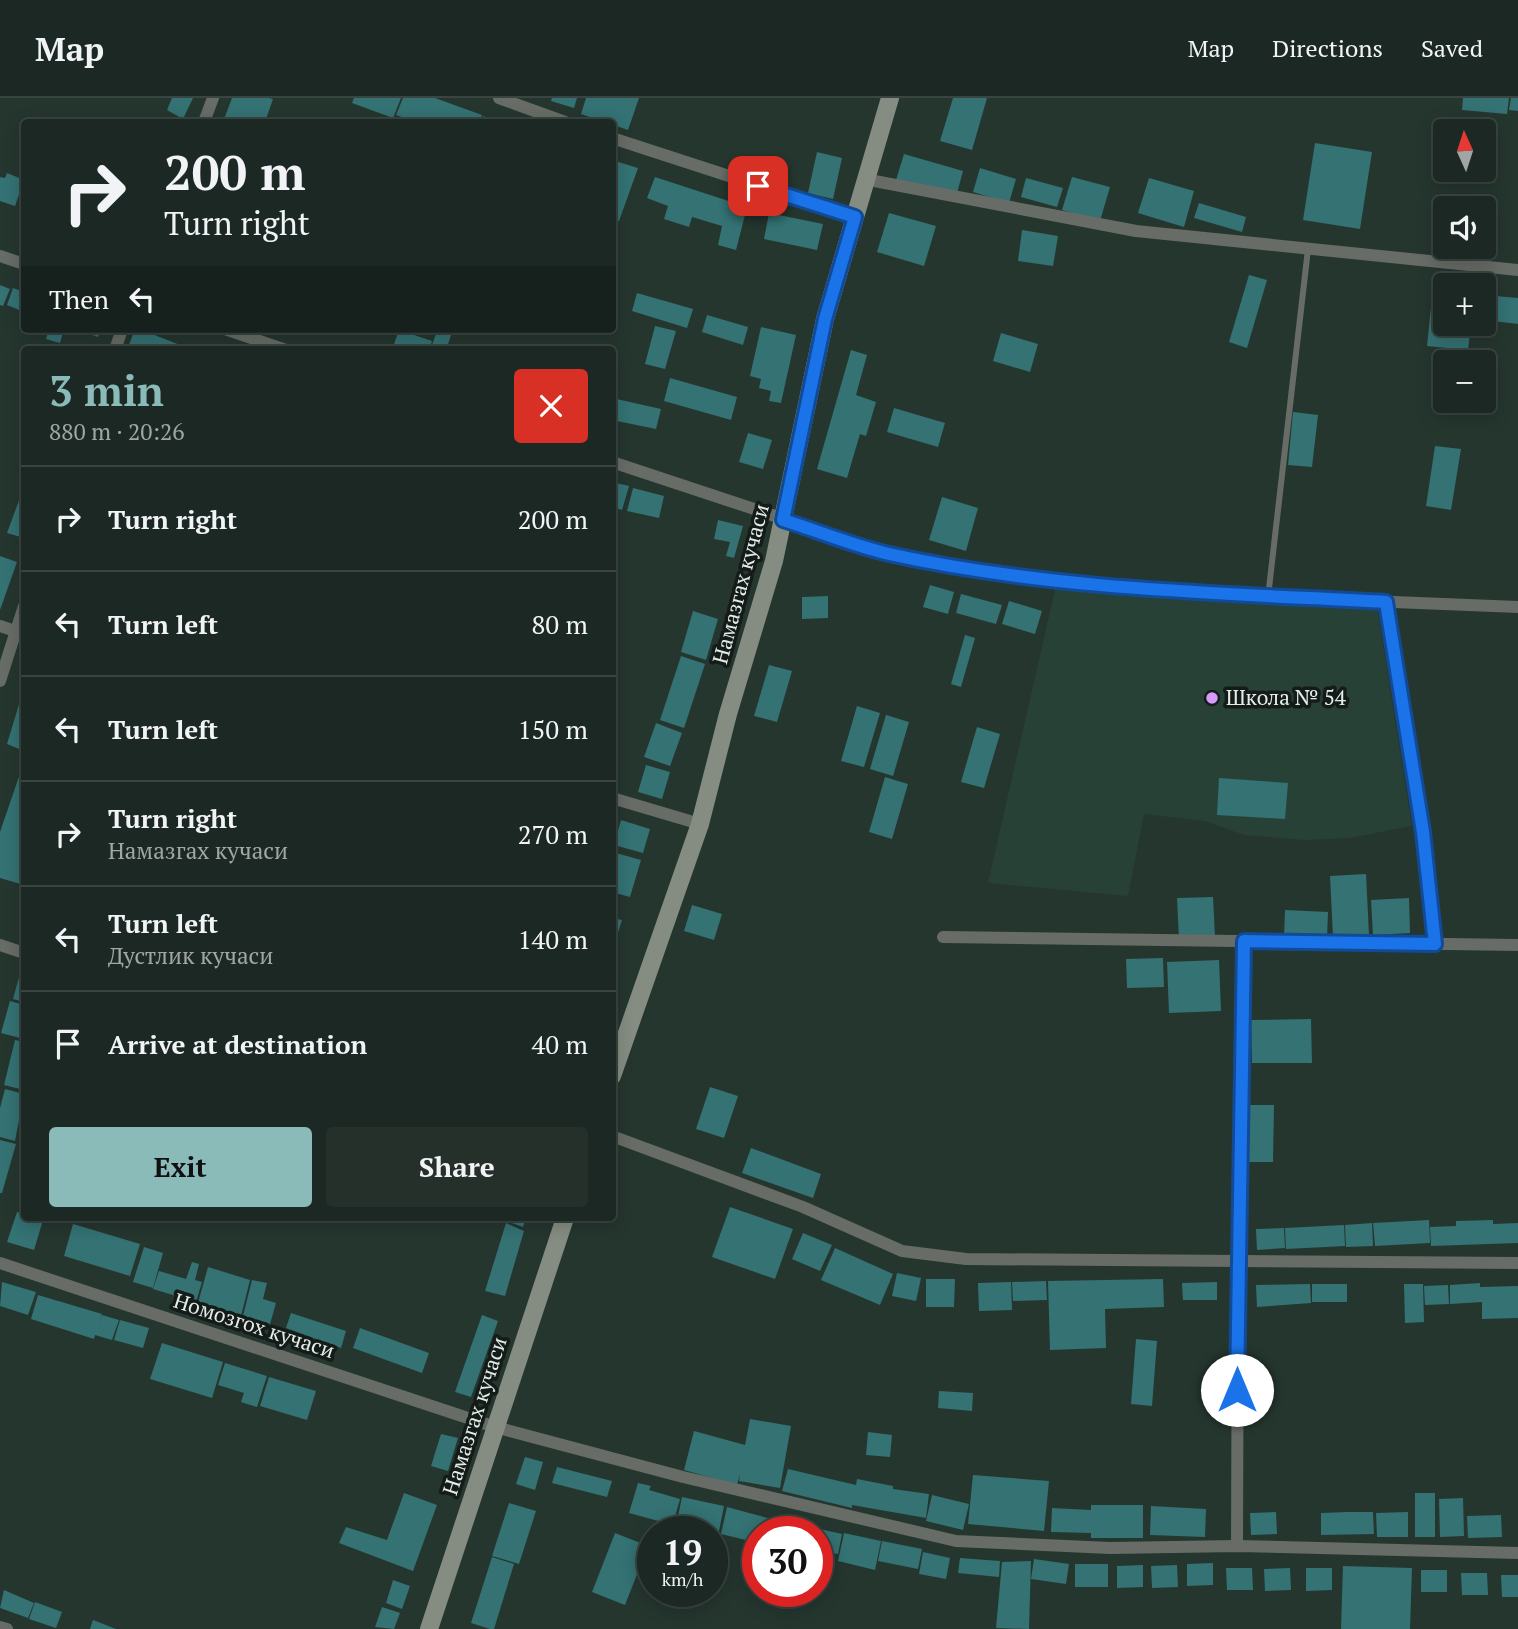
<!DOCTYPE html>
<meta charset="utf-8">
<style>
body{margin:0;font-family:"PT Serif",serif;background:#25302b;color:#f1f3f6;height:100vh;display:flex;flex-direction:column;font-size:26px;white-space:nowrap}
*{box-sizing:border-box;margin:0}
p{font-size:23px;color:#a0a6a6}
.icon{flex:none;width:38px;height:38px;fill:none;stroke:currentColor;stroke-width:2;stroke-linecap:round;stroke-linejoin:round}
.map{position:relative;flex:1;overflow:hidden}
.sheet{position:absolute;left:21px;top:248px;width:595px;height:875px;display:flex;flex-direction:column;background:#1c2823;border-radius:7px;box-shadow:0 4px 18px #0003,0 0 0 2px #3a4441}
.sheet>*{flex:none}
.guide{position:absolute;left:21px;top:21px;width:595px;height:214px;border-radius:7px;box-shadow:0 4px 18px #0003,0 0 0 2px #3a4441;background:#1c2823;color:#f1f3f6;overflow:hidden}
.needle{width:46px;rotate:357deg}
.controls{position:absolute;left:1433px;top:21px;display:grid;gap:14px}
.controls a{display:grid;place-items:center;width:63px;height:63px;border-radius:7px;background:#1c2823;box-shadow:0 4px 18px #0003,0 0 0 2px #3a4441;font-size:35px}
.speed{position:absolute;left:637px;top:1418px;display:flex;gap:14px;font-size:35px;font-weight:700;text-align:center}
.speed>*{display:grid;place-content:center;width:91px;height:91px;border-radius:50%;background:#1c2823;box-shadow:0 4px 18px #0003,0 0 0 2px #3a4441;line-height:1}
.speed small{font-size:18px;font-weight:400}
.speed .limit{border:10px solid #d22;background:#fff;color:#111}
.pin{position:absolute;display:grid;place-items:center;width:60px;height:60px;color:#fff;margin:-30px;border-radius:14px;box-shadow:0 4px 10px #0006}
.me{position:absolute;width:77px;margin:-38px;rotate:0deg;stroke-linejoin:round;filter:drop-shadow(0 0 5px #0008)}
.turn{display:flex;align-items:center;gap:24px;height:147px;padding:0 28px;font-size:32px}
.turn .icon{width:91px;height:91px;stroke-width:2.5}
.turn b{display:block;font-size:49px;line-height:60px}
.then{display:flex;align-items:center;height:66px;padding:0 28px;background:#0003;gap:14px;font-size:26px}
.round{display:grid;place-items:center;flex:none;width:74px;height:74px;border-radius:7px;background:#25302b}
.overview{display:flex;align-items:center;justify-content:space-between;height:119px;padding:0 28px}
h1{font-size:42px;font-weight:800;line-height:52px;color:#8bbbb9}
.button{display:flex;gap:14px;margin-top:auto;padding:14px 28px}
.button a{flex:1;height:80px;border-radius:7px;background:#8bbbb9;color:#111;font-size:28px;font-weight:800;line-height:80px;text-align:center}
.button a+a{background:#25302b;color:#f1f3f6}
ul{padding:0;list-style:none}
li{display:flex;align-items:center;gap:21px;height:105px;padding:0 28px;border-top:2px solid #3a4441}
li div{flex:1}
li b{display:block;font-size:26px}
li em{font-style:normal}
header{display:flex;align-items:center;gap:42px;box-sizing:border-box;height:98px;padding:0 35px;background:#1c2823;border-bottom:2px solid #3a4441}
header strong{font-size:33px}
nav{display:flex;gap:38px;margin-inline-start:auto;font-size:24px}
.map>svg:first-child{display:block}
</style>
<header>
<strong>Map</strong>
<nav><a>Map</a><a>Directions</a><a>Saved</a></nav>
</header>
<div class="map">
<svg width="1518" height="1531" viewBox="0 0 1518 1531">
<rect width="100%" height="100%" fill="#25362f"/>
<!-- built -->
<polygon fill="#284137" points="1057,483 1376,503 1412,728 1349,740 1305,742 1244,737 1205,723 1144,716 1128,798 988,785"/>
<!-- building -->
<g fill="#347273">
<polygon points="172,0 193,0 183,21 167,12"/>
<polygon points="232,0 269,0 273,1 265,24 223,24"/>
<polygon points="354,0 401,0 393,20 352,5"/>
<polygon points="403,0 435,0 482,17 479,24 416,24 396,17"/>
<polygon points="552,0 577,0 574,10 551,3"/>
<polygon points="586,0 639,0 628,32 581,16"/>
<polygon points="953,0 987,0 972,52 940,43"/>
<polygon points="1463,0 1509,0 1507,16 1462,12"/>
<polygon points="1511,0 1518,0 1518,13 1509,12"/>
<polygon points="483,18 500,24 481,24"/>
<polygon points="1315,45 1372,54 1360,131 1303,122"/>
<polygon points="817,54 842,60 833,101 808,95"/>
<polygon points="904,56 963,73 956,99 896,82"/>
<polygon points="612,62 638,70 619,123 612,121"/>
<polygon points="980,70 1016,81 1009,105 973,94"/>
<polygon points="7,75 24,82 15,108 0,103 0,79 5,80"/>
<polygon points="655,79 747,109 736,152 718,147 722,128 692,119 689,129 664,121 668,108 647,100"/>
<polygon points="1072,79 1110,89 1100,123 1062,112"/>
<polygon points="1026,80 1063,90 1057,109 1021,99"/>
<polygon points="1149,80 1194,93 1184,129 1138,115"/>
<polygon points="1199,105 1246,119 1242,134 1194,120"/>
<polygon points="769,115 823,126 817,152 764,141"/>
<polygon points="889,115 936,128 924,168 877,154"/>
<polygon points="1022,132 1058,138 1053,168 1018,163"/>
<polygon points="1249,177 1267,182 1247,250 1229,244"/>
<polygon points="0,187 10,191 3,208 0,207"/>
<polygon points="13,190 24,194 24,214 7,207"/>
<polygon points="1433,190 1446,192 1446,226 1471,226 1468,252 1427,248"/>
<polygon points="637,195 693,211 687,230 632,213"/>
<polygon points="1484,197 1518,200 1518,226 1484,222"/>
<polygon points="707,217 748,229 743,247 702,234"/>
<polygon points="655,228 676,233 665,271 645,266"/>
<polygon points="761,229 796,237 781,305 769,303 771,293 759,290 761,281 750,278"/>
<polygon points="49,231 64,231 60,245 46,241"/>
<polygon points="75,231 101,231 98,239"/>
<polygon points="135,231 139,231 193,252 127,252"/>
<polygon points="438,231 452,234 447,249 454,252 430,252"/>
<polygon points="399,232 432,243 429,252 392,252"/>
<polygon points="1001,235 1038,246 1030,274 993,263"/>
<polygon points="851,252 867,257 856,297 876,304 866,338 860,336 847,380 817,371"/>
<polygon points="670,280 737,299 731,322 664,303"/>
<polygon points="612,300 661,311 656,331 612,322"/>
<polygon points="894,310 945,325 938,349 887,334"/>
<polygon points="1293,314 1318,317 1312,369 1288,367"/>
<polygon points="748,335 772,342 763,371 739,364"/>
<polygon points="1435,348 1461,351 1451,412 1426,408"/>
<polygon points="612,384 629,388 622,412 612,409"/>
<polygon points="633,390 664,398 659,420 627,413"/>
<polygon points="21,397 24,398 24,440 7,435"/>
<polygon points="942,399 978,410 966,453 929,442"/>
<polygon points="718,422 743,428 734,460 726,458 730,444 714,441"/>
<polygon points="0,458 17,464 0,512"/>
<polygon points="930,487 954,494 948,516 923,509"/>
<polygon points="961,496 1002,507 996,526 956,515"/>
<polygon points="828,498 828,520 802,521 802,499"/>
<polygon points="1009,503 1042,513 1035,536 1002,526"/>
<polygon points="693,513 718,521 706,562 681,554"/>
<polygon points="965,537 975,540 961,589 951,586"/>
<polygon points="681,558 705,566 684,630 660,622"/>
<polygon points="769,567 792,573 777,624 754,618"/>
<polygon points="20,603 24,605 24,653 7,646"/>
<polygon points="857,608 880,615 864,669 841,663"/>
<polygon points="886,617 909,624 893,678 870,671"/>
<polygon points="656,625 682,635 670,668 644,659"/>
<polygon points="977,629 1000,636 984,690 961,684"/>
<polygon points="24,664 24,743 20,755 24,756 24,787 0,780 0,734"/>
<polygon points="646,667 670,674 662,701 638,694"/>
<polygon points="885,679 908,686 892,741 869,734"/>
<polygon points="1219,680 1288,685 1285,721 1217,717"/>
<polygon points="621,722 650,731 643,755 614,747"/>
<polygon points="616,755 641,762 630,799 612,794"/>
<polygon points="1366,776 1369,837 1333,839 1330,778"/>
<polygon points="1213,799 1215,839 1179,841 1177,800"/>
<polygon points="1409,800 1410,835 1373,837 1371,802"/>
<polygon points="692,807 722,816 714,842 684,833"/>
<polygon points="1285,812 1328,814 1327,840 1284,839"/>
<polygon points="612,820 622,822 613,850 612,850"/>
<polygon points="1163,860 1164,889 1127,890 1126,861"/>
<polygon points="1219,862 1221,913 1169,915 1167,864"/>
<polygon points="21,872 24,873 24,904 13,901"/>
<polygon points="10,903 24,907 24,941 1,935"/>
<polygon points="1311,921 1312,965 1252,965 1251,922"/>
<polygon points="15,942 24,944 24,992 4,987"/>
<polygon points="710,989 738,998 724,1040 696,1031"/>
<polygon points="5,991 24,996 15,1043 0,1039 0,1010"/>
<polygon points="1246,1007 1274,1007 1273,1064 1244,1064"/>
<polygon points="0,1042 16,1046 2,1095 0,1095"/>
<polygon points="751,1050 821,1076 813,1100 742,1075"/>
<polygon points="730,1109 793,1131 775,1181 712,1159"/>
<polygon points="17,1114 24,1116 24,1120 43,1122 34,1152 7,1144"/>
<polygon points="499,1120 526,1120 523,1129"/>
<polygon points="1429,1122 1430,1145 1375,1148 1373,1125"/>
<polygon points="1493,1122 1493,1126 1518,1125 1518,1145 1431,1148 1430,1129 1456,1128 1456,1123"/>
<polygon points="506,1125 524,1133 505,1198 485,1193"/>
<polygon points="1372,1125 1373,1148 1346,1149 1345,1127"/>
<polygon points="73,1126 140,1146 130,1178 64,1158"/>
<polygon points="1344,1127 1345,1148 1286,1151 1285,1130"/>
<polygon points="1284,1130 1285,1150 1257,1152 1256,1131"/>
<polygon points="803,1135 832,1147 820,1173 792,1161"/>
<polygon points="144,1149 163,1155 153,1190 133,1184"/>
<polygon points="835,1150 893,1176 880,1207 821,1182"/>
<polygon points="192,1164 199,1166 195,1182 202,1184 196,1204 153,1191 159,1173 186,1181"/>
<polygon points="208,1169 250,1182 241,1218 198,1205"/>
<polygon points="897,1175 921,1180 916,1203 892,1198"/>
<polygon points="926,1181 955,1181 954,1209 926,1209"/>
<polygon points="1163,1181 1164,1209 1105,1211 1106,1250 1050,1252 1048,1183"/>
<polygon points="252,1182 267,1185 263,1201 276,1205 270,1226 243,1218"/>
<polygon points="1046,1183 1047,1202 1013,1203 1012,1184"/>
<polygon points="2,1184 36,1194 28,1217 0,1208"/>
<polygon points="1011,1184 1012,1212 979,1213 978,1185"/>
<polygon points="1217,1184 1217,1202 1183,1202 1182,1185"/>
<polygon points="1480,1185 1480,1189 1518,1188 1518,1220 1482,1221 1482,1204 1450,1206 1450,1187"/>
<polygon points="1310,1186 1311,1205 1257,1209 1256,1187"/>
<rect x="1312" y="1186" width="35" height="18"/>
<polygon points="1404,1186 1423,1186 1424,1224 1405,1225"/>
<polygon points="1448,1187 1449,1206 1425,1207 1424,1188"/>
<polygon points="38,1197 102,1216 99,1228 102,1217 119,1222 112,1242 95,1237 94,1241 31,1221"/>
<polygon points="291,1215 346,1233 341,1250 286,1230"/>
<polygon points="482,1217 498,1223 471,1299 455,1294"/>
<polygon points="120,1222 149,1230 143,1250 114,1242"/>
<polygon points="360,1230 429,1255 422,1275 353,1250"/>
<polygon points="1136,1241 1157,1243 1152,1308 1131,1306"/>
<polygon points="162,1245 223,1264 212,1300 150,1281"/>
<polygon points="225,1265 267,1278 257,1309 241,1304 244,1295 218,1287"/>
<polygon points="269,1279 316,1293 307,1322 260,1308"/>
<polygon points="939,1293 973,1295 972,1313 938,1310"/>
<polygon points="750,1321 791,1328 780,1390 739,1383 740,1376 737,1387 684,1372 694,1333 745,1347"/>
<polygon points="868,1334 892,1337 890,1359 866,1357"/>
<polygon points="441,1336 458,1340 448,1373 431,1368"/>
<polygon points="525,1359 543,1364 535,1392 516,1386"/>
<polygon points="557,1369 612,1383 607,1399 552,1385"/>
<polygon points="788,1371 856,1387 857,1381 893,1388 893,1391 929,1396 926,1420 852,1407 852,1410 782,1393"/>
<polygon points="973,1377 1049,1383 1044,1433 968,1426"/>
<polygon points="638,1385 651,1388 649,1392 680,1401 671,1433 660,1433 662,1424 629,1415"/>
<polygon points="404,1395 437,1407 413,1473 339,1445 346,1429 387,1442"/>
<rect x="1415" y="1395" width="20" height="44"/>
<polygon points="932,1397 969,1406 963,1432 926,1423"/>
<polygon points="682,1399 724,1408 719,1433 691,1427 689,1433 675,1433"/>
<polygon points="1463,1400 1464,1438 1440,1439 1439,1401"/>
<polygon points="509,1405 536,1413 519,1466 492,1458"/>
<polygon points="1091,1407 1143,1407 1143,1440 1091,1440 1091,1435 1051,1434 1052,1410 1091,1412"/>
<polygon points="1151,1408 1206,1411 1205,1439 1150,1437"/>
<polygon points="727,1409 804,1430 804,1433 758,1433 758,1445 721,1436"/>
<polygon points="1276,1414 1277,1436 1251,1437 1250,1415"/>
<polygon points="1347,1414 1373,1414 1374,1436 1321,1437 1321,1415"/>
<polygon points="1408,1414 1408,1439 1377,1439 1376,1415"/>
<polygon points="1501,1417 1502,1439 1468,1440 1467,1418"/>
<polygon points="807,1428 842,1436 838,1456 817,1452 817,1433 806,1433"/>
<polygon points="615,1435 648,1448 625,1507 592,1494"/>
<polygon points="844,1435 881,1443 875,1472 838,1463"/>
<polygon points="882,1443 922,1451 918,1471 878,1463"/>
<polygon points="923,1454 950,1460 946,1481 919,1476"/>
<polygon points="492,1459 514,1466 494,1531 490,1531 471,1525"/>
<polygon points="960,1460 1000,1463 999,1479 958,1475"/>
<polygon points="1034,1461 1069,1466 1066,1486 1031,1481"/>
<polygon points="1031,1463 1029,1531 996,1530 1002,1464"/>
<polygon points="1213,1465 1213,1487 1187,1488 1187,1466"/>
<rect x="1075" y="1466" width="33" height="23"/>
<polygon points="1143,1467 1143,1489 1117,1490 1117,1468"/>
<polygon points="1177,1467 1178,1489 1152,1490 1151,1468"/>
<polygon points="1343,1468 1412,1470 1410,1531 1341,1531"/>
<polygon points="1226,1470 1252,1470 1253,1492 1227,1492"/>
<polygon points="1290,1470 1291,1492 1265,1493 1264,1471"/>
<polygon points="1306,1470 1332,1470 1332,1492 1306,1493"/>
<rect x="1421" y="1472" width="26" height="22"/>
<polygon points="1461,1475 1487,1475 1488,1497 1462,1497"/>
<polygon points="1501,1477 1518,1477 1518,1499 1502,1499"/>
<polygon points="393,1482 410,1488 402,1511 386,1505"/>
<polygon points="4,1492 34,1505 28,1520 0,1510"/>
<polygon points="35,1504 62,1514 56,1530 29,1521"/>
<polygon points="382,1509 400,1515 394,1531 375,1529"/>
<polygon points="93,1522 116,1531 90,1531"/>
</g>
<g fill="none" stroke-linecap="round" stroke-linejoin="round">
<!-- lane -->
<g stroke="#676c66" stroke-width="6">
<polyline points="1268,499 1308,151"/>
<polyline points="1386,504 1423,734 1435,846"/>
</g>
<!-- street -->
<g stroke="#676c66" stroke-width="12">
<polyline points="499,0 565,24"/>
<polyline points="204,24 213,0"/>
<polyline points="612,40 855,119"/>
<polyline points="864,81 1136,133 1518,172"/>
<polyline points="0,158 24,166"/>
<polyline points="225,231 286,252"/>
<polyline points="115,252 122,231"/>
<polyline points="612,364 887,455 1026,480 1268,499 1518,509"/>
<polyline points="0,528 24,536"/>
<polyline points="0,583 24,508"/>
<polyline points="612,700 700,726"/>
<polyline points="943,839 1518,847"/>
<polyline points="0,847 24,855"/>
<polyline points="612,1038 803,1109 902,1153 966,1161 1518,1165"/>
<polyline points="0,1165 495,1329 683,1379 956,1443 1110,1450 1237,1448 1518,1455"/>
<polyline points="1237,1448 1238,1163 1244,843"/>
<polyline points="0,1529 7,1531"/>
</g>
<!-- secondary -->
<g stroke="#858d82" stroke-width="18">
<polyline points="612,978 700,726 728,616 774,463 825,221 890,0"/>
<polyline points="429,1531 565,1120"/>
</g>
</g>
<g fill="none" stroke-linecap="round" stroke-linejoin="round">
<defs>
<path id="route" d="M 758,88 L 855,119 L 825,221 L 783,422 C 818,433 854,448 889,456 C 1052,492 1220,495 1386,504 L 1423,734 L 1435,846 L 1244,843 L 1237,1292"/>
</defs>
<!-- route casing -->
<use href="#route" stroke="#114b97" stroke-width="18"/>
<!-- route -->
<use href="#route" stroke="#1a73e8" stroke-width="12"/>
</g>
<!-- markers -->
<circle fill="#d69bfa" stroke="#141b18" stroke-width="2.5" cx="1212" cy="600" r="7"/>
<g text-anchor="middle" stroke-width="7" stroke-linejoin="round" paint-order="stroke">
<!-- street labels -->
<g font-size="21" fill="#e2ede8" stroke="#141b18">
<text transform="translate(741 486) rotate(-75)" y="7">Намазгах кучаси</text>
<text transform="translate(254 1228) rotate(18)" y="7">Номозгох кучаси</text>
<text transform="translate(475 1318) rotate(-72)" y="7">Намазгах кучаси</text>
</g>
<!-- poi labels -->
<g font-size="21" fill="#e2ede8" stroke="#141b18" text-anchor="start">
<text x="1226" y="607">Школа № 54</text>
</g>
</g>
</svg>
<div class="controls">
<a><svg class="needle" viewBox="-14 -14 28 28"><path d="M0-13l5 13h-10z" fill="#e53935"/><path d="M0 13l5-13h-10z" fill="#a0a6a6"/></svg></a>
<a><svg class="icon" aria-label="sound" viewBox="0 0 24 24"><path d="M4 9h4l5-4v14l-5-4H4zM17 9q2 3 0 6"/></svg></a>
<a>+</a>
<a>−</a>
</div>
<div class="speed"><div>19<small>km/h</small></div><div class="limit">30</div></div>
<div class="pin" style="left:758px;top:88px;background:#d93025"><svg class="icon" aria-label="arrive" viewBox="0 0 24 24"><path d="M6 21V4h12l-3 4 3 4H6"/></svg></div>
<svg class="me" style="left:1237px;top:1292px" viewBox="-20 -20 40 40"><circle r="19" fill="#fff"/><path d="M0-13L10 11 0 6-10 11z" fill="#1a73e8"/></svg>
<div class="guide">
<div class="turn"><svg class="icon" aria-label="right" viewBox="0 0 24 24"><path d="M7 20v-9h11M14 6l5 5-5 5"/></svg><div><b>200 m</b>Turn right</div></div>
<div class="then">Then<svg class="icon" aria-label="left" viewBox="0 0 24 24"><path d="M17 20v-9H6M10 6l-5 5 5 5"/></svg></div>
</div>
<section class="sheet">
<div class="overview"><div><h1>3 min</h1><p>880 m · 20:26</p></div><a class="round" style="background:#d93025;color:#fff"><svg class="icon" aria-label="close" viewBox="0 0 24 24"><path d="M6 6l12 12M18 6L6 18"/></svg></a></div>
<ul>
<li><svg class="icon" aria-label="right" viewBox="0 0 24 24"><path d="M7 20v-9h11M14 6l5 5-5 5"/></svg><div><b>Turn right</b></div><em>200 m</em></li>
<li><svg class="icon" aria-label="left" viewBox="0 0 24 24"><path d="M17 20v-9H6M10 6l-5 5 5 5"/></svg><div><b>Turn left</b></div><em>80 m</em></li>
<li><svg class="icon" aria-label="left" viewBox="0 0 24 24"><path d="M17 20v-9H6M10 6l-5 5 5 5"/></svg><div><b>Turn left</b></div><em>150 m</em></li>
<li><svg class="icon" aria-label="right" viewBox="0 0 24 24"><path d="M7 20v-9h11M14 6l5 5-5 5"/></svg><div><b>Turn right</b><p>Намазгах кучаси</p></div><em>270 m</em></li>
<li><svg class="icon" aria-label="left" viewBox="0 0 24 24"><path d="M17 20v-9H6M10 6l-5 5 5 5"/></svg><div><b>Turn left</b><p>Дустлик кучаси</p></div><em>140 m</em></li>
<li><svg class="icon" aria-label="arrive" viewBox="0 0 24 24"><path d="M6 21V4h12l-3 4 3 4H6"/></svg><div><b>Arrive at destination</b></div><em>40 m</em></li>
</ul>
<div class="button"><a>Exit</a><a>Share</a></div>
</section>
</div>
